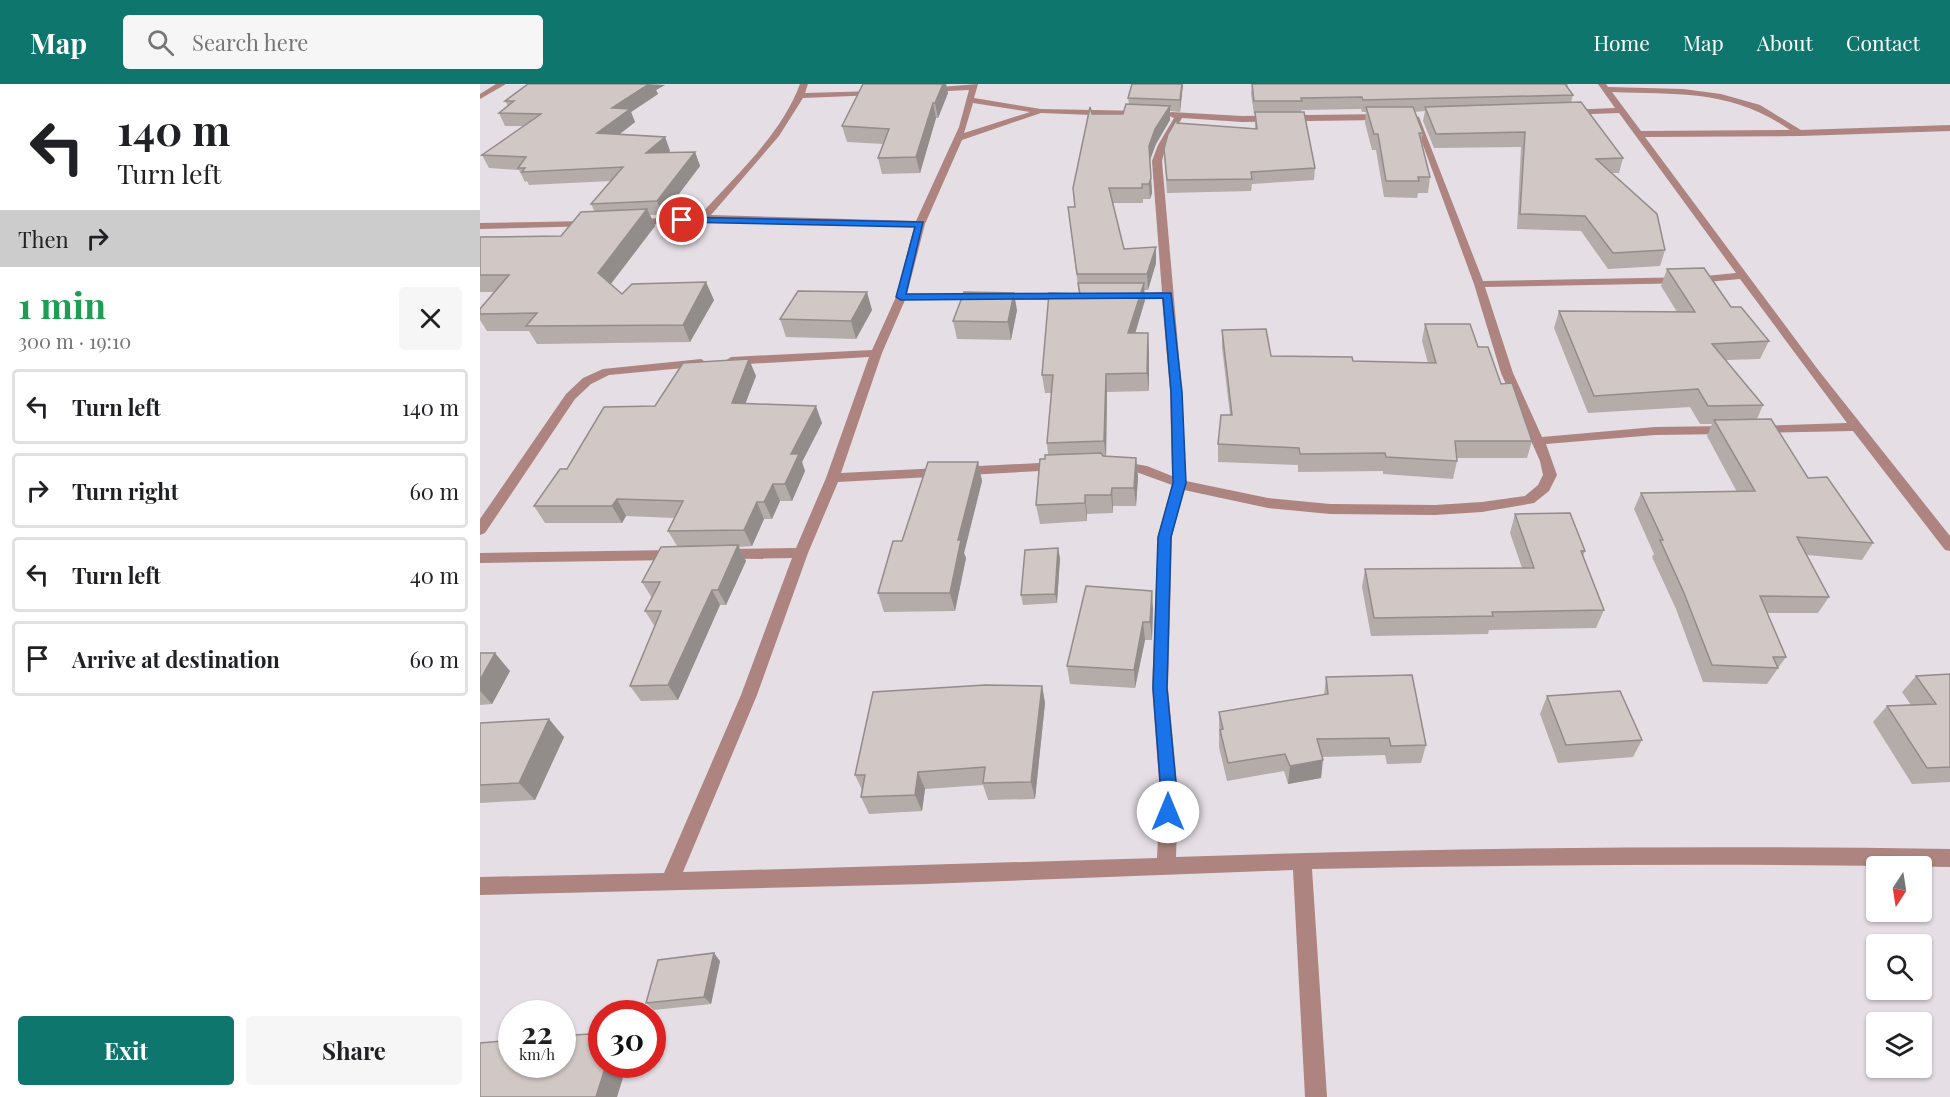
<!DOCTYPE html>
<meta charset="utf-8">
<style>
body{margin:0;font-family:"Playfair Display",serif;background:#f6f6f6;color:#202124;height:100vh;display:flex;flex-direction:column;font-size:22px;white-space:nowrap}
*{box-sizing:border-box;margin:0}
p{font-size:20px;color:#757577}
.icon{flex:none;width:33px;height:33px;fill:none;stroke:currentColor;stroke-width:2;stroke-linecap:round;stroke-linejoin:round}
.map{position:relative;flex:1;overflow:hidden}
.side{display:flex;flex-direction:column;background:#fff;width:480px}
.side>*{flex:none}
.banner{background:#fff;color:#202124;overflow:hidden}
.needle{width:39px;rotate:192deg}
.controls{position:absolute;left:1386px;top:772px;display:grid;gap:12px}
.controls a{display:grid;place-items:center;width:66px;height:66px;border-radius:6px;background:#fff;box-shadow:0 2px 4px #0004;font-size:30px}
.speed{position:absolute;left:18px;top:916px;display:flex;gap:12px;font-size:30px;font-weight:700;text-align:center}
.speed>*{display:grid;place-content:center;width:78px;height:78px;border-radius:50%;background:#fff;box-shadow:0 2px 4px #0004;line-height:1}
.speed small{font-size:15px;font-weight:400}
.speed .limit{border:9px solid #d22;background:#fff;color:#111}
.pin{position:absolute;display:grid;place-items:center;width:51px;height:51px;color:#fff;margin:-26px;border:3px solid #fff;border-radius:50%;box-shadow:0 2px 6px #0007}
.me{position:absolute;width:66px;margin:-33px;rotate:0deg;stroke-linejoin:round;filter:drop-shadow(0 0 4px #0008)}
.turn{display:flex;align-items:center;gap:21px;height:126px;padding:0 18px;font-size:27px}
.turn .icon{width:78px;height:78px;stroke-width:2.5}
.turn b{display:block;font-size:42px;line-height:51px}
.then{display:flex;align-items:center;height:57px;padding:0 18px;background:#0003;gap:12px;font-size:22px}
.round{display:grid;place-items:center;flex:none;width:63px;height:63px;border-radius:6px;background:#f6f6f6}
.headline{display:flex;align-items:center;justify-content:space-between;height:102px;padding:0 18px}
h1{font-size:36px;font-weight:700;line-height:45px;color:#1e9e55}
.cta{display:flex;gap:12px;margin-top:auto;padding:12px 18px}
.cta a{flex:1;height:69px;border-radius:6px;background:#0f766e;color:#fff;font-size:24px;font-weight:700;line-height:69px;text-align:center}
.cta a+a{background:#f6f6f6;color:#202124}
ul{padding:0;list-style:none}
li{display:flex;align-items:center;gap:18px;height:75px;margin:0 12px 9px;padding:0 6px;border:3px solid #e0e0e0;border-radius:6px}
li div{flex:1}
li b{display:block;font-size:22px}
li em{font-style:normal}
header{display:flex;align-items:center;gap:36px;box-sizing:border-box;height:84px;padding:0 30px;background:#0f766e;color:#fff}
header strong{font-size:28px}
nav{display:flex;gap:33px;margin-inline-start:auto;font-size:21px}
.search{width:420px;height:54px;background:#f6f6f6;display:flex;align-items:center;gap:15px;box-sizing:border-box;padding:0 21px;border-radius:6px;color:#757577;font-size:22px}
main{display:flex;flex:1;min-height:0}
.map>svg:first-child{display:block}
</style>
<header>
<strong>Map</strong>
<div class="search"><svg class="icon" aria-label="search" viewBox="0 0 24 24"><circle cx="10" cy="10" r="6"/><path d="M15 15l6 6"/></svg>Search here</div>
<nav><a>Home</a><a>Map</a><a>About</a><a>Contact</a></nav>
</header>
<main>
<section class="side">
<div class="banner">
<div class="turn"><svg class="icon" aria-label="left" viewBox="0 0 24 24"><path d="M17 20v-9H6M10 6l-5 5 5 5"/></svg><div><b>140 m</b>Turn left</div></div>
<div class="then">Then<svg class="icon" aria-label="right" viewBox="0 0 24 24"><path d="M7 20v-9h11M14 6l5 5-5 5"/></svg></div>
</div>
<div class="headline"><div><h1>1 min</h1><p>300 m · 19:10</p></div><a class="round"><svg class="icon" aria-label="close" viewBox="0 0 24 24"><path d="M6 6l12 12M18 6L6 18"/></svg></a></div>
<ul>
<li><svg class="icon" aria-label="left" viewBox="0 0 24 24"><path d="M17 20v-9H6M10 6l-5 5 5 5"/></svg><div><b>Turn left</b></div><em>140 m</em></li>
<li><svg class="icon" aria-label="right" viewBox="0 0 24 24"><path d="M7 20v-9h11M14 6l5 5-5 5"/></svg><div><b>Turn right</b></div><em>60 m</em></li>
<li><svg class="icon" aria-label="left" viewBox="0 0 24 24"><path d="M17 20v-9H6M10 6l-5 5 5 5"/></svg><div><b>Turn left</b></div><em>40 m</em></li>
<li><svg class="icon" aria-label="arrive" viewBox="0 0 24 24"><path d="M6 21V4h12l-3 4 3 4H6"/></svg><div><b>Arrive at destination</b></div><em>60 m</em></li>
</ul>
<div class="cta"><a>Exit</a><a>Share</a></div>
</section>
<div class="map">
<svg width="1470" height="1013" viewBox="0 0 1470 1013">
<rect width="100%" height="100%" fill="#e5dee5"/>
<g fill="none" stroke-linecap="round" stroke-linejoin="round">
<!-- street -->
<g fill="#ad847f" fill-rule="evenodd">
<polygon points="16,0 26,0 0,15 0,10"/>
<path d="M 320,0 L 328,0 L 325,9 L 397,7 L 401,9 L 397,11 L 323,14 L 299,52 L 231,131 L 436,137 L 479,43 L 489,6 L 445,8 L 445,4 L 448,4 L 498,0 L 494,14 L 561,25 L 664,27 L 668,30 L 664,33 L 561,29 L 482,56 L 445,140 L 427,210 L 588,210 L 593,213 L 588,216 L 425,216 L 402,269 L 361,389 L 578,378 L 585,382 L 578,386 L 358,398 L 328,469 L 277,611 L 203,788 L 677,774 L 680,710 L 672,604 L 678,452 L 692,401 L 659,389 L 633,384 L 631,381 L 638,377 L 667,382 L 692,392 L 690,307 L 682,215 L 645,216 L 640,213 L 645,210 L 682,208 L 672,77 L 678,61 L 694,34 L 687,31 L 691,28 L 762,32 L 904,30 L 908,33 L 904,36 L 762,38 L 702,34 L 686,61 L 682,77 L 702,307 L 706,397 L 788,414 L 850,420 L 955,421 L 1002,418 L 1045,412 L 1058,401 L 1063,391 L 1060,377 L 1021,289 L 994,200 L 932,31 L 939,33 L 1003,197 L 1215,193 L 1256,189 L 1139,29 L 1084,31 L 1083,29 L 1087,26 L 1135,24 L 1118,0 L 1126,0 L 1128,3 L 1203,5 L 1241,10 L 1280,21 L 1321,46 L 1470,41 L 1470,47 L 1320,52 L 1165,53 L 1339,287 L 1470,452 L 1470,467 L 1465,466 L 1373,347 L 1273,349 L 1272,346 L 1278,342 L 1367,339 L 1260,195 L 1215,199 L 1005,203 L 1033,289 L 1062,353 L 1175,343 L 1248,342 L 1254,346 L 1248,350 L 1175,351 L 1066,360 L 1077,391 L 1069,407 L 1054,419 L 1002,428 L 955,431 L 850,430 L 788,424 L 704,406 L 692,452 L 688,604 L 698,710 L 696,773 C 954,764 1212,761 1470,765 L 1470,783 C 1257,779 1045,781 832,785 L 847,1013 L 825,1013 L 813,786 L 446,800 L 0,811 L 0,793 L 184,789 L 261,611 L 312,474 L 243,475 L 236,470 L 243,465 L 316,464 L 346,394 L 389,273 L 251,281 L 245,277 L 251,273 L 392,266 L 416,213 L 434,143 L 223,137 L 153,142 L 148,139 L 153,136 L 220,131 C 256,91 301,51 320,0 ZM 1132,8 C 1200,11 1251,5 1310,46 L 1161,47 ZM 493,19 L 550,28 L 484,49 Z"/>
<polygon points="111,137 116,140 114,142 0,145 0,139"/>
<polygon points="221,275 227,279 225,282 129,291 111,300 95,315 5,449 0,451 0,435 86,310 103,294 123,285"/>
<polygon points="195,466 202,471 195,476 0,479 0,469"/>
</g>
</g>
<!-- wall -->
<g fill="#b4aca9">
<polygon points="383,0 470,0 466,0 468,9 458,34 456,34 440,89 402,90 398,74 403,60 367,58 362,42"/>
<polygon points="652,0 703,0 700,28 690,27 690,36 676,60 670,75 672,109 670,115 663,115 663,119 633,119 644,165 676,179 668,206 664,206 665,216 655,249 669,267 669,307 627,308 626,372 656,374 658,393 656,422 633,422 633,429 607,430 607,437 560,440 556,421 565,375 568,370 567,359 572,309 565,309 562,291 599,210 588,123 595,123 612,30 643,30 649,20 648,14"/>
<polygon points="772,0 1088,0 1087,3 1093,11 1091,19 1143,74 1139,89 1131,89 1185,166 1180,182 1128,185 1101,147 1037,145 1041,63 954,64 943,37 945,27 934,28 943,49 941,58 950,93 948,109 938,109 937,114 904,113 896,66 892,66 885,39 886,28 882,28 881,25 821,26 835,84 834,96 772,100 771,107 687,109 684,65 698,33 698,39 775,45 775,30 774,30 771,10"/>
<polygon points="185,1 176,6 178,10 151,28 155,38 139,51 185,53 190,67 188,69 215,68 220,82 183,131 170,131 175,142 131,200 142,210 234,216 210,258 57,260 49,247 7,247 0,236 0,225 14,208 0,208 0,153 81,152 115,128 111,120 131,97 49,101 47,97 45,98 39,86 9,84 2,71 43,42 25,42 19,29 28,22 25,17"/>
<polygon points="1187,185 1251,223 1289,257 1280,275 1246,276 1283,321 1277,335 1328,394 1393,459 1382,476 1327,471 1349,513 1338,529 1287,529 1306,573 1287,600 1223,598 1196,525 1172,473 1174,470 1154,425 1161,409 1257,408 1227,352 1232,340 1220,340 1210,323 1108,329 1074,244 1079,227 1197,228 1181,202"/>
<polygon points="392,226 376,255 306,253 300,235"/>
<polygon points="537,226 531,256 477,255 473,237"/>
<polygon points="945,240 998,263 1021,300 1052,357 1047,374 977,374 977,377 973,395 903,390 903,387 818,388 818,381 738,378 738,360 750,331 742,263 742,246 791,272 873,277 948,279 942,257"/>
<polygon points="276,292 265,320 342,339 322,378 325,387 312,417 300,417 292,435 284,435 272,462 259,463 266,477 246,521 240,521 198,616 161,617 150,602 175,543 165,527 172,514 162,498 197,462 188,447 195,434 146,432 142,439 65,439 54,422 87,385 175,322"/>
<polygon points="498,378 502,397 484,469 486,474 475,527 404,528 398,509 422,457"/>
<polygon points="1035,430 1105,467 1103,472 1124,526 1116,544 1009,546 1008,550 891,552 882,503 885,485 1042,484 1030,449"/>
<polygon points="580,474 577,519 543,521 541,511"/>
<polygon points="673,525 672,556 665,556 655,604 590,600 587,582"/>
<polygon points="0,569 30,587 12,620 0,621"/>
<polygon points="1470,590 1470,698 1432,700 1393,638 1407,622 1431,621 1422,608 1436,592"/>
<polygon points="846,593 946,661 941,679 907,680 905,671 842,673 841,694 808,700 804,687 747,697 739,663 739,628 844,611"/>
<polygon points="562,602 565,619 555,715 508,716 503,701 445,705 442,727 389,730 381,713 382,706 375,691"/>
<polygon points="1067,612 1162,656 1153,673 1078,679 1060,630"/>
<polygon points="0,639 84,653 55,716 0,719"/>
<polygon points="240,877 231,920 174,926 166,919"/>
</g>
<!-- shaded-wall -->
<g fill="#928c8a">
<polygon points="168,0 185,1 176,6 178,10 151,28 155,38 123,63 117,49 132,24"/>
<polygon points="463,0 466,0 468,9 458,34 455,19"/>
<polygon points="702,0 703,0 700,28 700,16"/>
<polygon points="453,19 456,34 440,89 436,73"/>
<polygon points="690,22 690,36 676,60 670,76 669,62 675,45"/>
<polygon points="185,53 190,67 172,82 166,69"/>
<polygon points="215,68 220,82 183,131 177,117"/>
<polygon points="671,94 672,109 670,115 669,100"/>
<polygon points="167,125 175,142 126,206 118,189"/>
<polygon points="676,163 676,179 668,206 667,190"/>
<polygon points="226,198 234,216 210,258 203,241"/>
<polygon points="664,199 665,216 650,267 648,249"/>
<polygon points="387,208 392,226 376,255 371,237"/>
<polygon points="534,209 537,226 531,256 528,238"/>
<polygon points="668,249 669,267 669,307 667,289"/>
<polygon points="269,275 276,292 259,336 252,319"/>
<polygon points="626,290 627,308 626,375 624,357"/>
<polygon points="336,322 342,339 322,378 325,387 312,417 305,400 311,370"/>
<polygon points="656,374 658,393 656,422 654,404"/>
<polygon points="498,378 502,397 484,469 486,474 475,527 470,509 478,456"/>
<polygon points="293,400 300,417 292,435 284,418"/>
<polygon points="632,404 633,422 633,429 631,411"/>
<polygon points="605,411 607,430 607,437 605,419"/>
<polygon points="137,415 146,432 142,439 132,422"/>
<polygon points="277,418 284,435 272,462 264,446"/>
<polygon points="258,461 266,477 246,521 238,506"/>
<polygon points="578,464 580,474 577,519 575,510"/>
<polygon points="232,506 240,521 198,616 188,601"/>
<polygon points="672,507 673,525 672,556 670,538"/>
<polygon points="663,538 665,556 655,604 654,586"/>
<polygon points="15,569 30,587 12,620 0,607 0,596"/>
<polygon points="562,602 565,619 555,715 551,698"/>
<polygon points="69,635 84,653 55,716 39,699"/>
<polygon points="843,676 841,694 808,700 810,682"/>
<polygon points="438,688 445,705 442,727 435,711"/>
<polygon points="234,869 240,877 231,920 224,913"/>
<polygon points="126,981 147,981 137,1013 116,1013"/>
</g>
<!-- building -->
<g fill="#d1c8c5" stroke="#928c8a" stroke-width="1.5">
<polygon points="48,0 169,0 132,24 150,25 117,49 185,53 166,69 215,68 177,117 111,120 143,83 42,88 45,84 38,84 46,73 2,71 61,30 19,29 34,17 25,17"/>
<polygon points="383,0 463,0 455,19 453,19 436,73 398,74 409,45 362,42"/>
<polygon points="652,0 702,0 700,16 648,14"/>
<polygon points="772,0 1085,0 1093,11 883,16 882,13 821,14 822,17 774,17"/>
<polygon points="1101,18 1143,74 1116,75 1177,130 1185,166 1133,169 1105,132 1040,130 1045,48 956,50 945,23"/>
<polygon points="646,20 690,22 675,45 669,62 671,94 669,100 662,100 662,104 629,104 644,165 676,163 667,190 597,190 588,123 595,123 593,104 610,23 612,30 643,30"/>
<polygon points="886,23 933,23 943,49 939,49 950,93 938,93 939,97 906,97 898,50 894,50"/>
<polygon points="775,28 824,28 835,84 771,88 772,95 687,96 684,65 688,50 698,33 697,39 777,45"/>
<polygon points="167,125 118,189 142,210 152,200 226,198 203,241 46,242 57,229 0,230 0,225 29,191 0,191 0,153 81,152 101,128"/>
<polygon points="1224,184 1251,223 1261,223 1289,257 1232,260 1283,321 1228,322 1218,305 1114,312 1079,227 1215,228 1187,185"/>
<polygon points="598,199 664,199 648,249 668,249 667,289 626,290 624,357 567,359 573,291 562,291 569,209 600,210"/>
<polygon points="318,207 387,208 371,237 300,235"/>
<polygon points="484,208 534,209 528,238 473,237"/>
<polygon points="945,240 990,240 998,263 1008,263 1021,300 1032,299 1052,357 975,357 977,377 906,373 905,369 820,370 819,364 738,360 741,331 752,331 742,246 786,245 791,272 872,273 873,277 956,279"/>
<polygon points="269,275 252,319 336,322 311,370 319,370 305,400 293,400 284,418 277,418 264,446 188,447 203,417 137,415 132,422 54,422 80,385 87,385 124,323 175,322 203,279"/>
<polygon points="1291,335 1328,394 1347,393 1393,459 1317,453 1349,513 1280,512 1306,573 1293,573 1298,584 1232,581 1204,509 1180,456 1183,456 1161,409 1275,407 1234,336"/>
<polygon points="621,369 623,372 656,374 654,404 632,404 631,411 605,411 605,419 556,421 560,375 565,375 565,371"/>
<polygon points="448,378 498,378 478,456 481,456 470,509 398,509 413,457 422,457"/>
<polygon points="1090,429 1105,467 1101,467 1124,526 1012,528 1013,532 894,534 885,485 1054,484 1035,430"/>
<polygon points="258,461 238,506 232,506 188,601 150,602 181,527 165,527 180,498 162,498 181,463"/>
<polygon points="578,464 575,510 541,511 545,466"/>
<polygon points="606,502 672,507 670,538 663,538 654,586 587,582"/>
<polygon points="0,569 15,569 0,596"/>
<polygon points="1470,590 1470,683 1447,684 1407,622 1456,620 1436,592"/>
<polygon points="932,591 946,661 911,662 909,654 837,655 843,676 810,682 805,670 748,679 740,646 743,645 739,628 848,610 846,593"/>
<polygon points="505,601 562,602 551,698 503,699 505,683 438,688 435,711 381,713 385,691 375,691 393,608"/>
<polygon points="1140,607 1162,656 1086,661 1067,612"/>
<polygon points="69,635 39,699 0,701 0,639"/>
<polygon points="234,869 224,913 166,919 178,876"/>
<polygon points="122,949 122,981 126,981 116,1013 0,1013 0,959 32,956 32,981 82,981 82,952"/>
</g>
<!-- route -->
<polygon fill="#1a73e8" stroke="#114b97" stroke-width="1.5" points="202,133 443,138 426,210 691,209 702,308 706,399 691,453 687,604 697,710 694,733 688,735 682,733 680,728 681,710 673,604 678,453 693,399 691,308 683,214 421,216 416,213 435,143 198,138 197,136"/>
</svg>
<div class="controls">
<a><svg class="needle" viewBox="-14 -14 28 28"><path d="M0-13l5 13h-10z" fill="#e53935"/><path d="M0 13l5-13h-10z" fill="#757577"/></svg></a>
<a><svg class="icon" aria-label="search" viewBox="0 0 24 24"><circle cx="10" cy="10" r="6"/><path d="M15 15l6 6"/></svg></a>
<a><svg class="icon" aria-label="layers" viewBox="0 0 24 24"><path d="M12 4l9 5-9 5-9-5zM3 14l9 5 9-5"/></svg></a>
</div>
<div class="speed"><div>22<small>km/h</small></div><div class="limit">30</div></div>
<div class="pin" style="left:202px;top:136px;background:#d93025"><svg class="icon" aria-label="arrive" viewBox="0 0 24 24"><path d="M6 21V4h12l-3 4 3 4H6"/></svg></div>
<svg class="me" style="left:688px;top:728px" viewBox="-20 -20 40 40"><circle r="19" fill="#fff"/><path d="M0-13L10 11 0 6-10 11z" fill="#1a73e8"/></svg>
</div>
</main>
